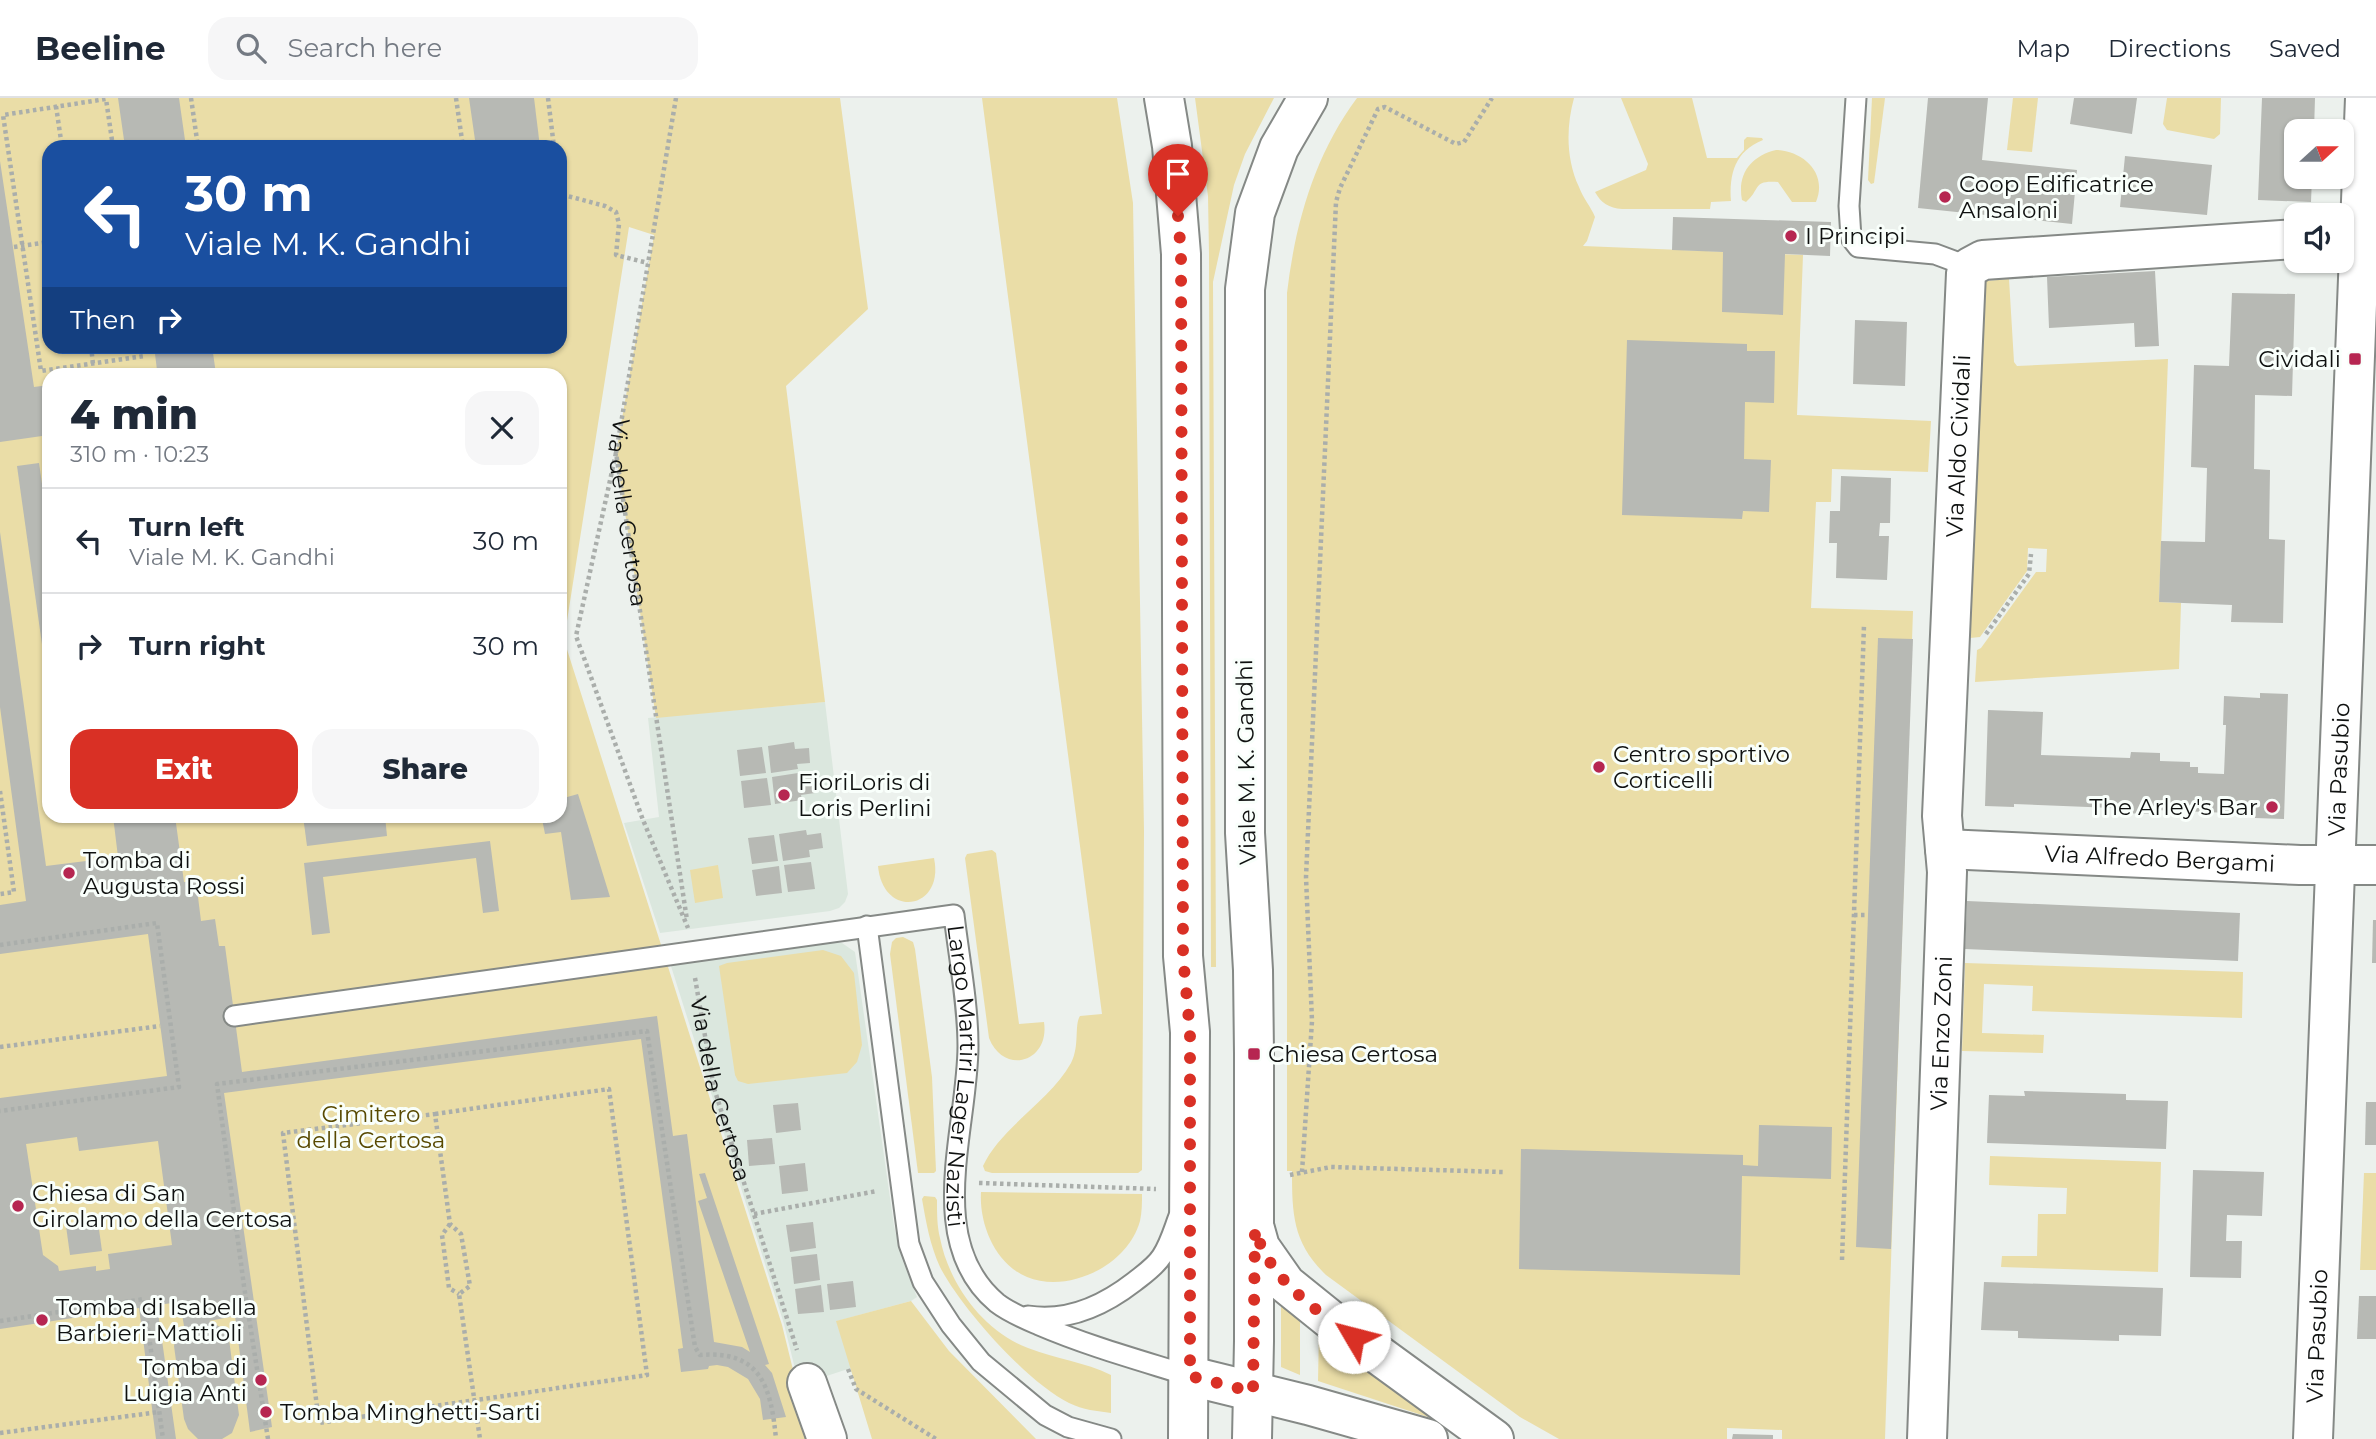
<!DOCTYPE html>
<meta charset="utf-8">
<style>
body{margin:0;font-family:Montserrat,sans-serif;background:#f6f6f7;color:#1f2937;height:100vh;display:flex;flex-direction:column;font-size:26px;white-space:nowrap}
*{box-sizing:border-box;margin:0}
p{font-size:23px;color:#747a83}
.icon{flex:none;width:38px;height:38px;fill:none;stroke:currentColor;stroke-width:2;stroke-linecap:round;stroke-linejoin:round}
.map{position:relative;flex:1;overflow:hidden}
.details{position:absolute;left:42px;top:270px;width:525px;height:455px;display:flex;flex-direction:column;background:#fff;border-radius:21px;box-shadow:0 2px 5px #0004}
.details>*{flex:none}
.top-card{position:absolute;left:42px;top:42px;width:525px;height:214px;border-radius:21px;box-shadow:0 2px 5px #0004;background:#1a4fa0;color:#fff;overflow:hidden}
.needle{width:46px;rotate:69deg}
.tools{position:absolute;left:2284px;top:21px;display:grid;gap:14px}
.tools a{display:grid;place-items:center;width:70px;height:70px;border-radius:14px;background:#fff;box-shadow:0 2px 5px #0004;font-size:35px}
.pin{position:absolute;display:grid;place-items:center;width:60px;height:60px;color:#fff;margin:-72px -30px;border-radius:50% 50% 50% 0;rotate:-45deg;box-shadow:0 0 7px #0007}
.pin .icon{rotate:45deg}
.me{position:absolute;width:77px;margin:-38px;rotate:307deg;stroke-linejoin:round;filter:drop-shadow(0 0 5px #0008)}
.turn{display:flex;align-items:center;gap:24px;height:147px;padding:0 28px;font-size:32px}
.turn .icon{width:91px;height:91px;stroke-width:2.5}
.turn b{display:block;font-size:49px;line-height:60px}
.then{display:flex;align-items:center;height:66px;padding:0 28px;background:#0003;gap:14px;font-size:26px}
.round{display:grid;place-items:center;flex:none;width:74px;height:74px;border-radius:21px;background:#f6f6f7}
.overview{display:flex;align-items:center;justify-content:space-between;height:119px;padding:0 28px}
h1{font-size:42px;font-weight:800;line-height:52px}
.action{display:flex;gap:14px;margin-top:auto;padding:14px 28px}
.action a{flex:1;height:80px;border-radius:21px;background:#d93025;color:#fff;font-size:28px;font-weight:800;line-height:80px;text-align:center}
.action a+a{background:#f6f6f7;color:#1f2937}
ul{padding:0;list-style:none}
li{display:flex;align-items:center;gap:21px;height:105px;padding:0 28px;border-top:2px solid #e0e1e3}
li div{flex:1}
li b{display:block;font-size:26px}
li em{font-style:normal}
header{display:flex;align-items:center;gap:42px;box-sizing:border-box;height:98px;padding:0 35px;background:#fff;border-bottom:2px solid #e0e1e3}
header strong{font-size:33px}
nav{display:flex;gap:38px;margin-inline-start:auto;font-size:24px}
.search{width:490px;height:63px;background:#f6f6f7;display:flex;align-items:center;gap:18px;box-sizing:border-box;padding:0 24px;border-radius:21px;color:#747a83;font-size:26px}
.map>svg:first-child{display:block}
</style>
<header>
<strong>Beeline</strong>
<div class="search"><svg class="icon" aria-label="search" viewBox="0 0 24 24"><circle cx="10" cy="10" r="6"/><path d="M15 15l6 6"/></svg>Search here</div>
<nav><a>Map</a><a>Directions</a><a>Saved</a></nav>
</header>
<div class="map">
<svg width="2376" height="1341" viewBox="0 0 2376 1341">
<rect width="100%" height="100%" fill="#ecf1ed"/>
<!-- built -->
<g fill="#dbe7de">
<polygon points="825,604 848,796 845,804 839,810 830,813 660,835 624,725 659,719 648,620"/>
<polygon points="830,845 842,845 855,854 894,1128 902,1161 917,1199 911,1203 837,1223 851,1270 799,1287 784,1226 670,865"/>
</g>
<!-- green -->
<g fill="#eadda7" fill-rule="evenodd">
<path d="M 0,0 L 840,0 L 868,211 L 786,288 L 825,604 L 656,620 L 616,355 L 654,137 L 629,129 L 564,542 L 782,1227 L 810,1341 L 0,1341 ZM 49,49 L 560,49 L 560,248 L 49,248 ZM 49,276 L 560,276 L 560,718 L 49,718 Z"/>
<path d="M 982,0 L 1117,0 L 1133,105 L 1144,733 L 1142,1072 L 1138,1075 L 992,1075 L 985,1073 L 983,1068 C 1000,1030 1050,1003 1071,965 C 1080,948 1074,927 1080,918 L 1102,916 Z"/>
<polygon points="1195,0 1274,0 1245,56 1234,87 1213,184 1216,869 1211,869 1209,156 1208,98"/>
<path d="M 1357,0 L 1574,0 C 1566,29 1566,61 1579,89 C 1583,100 1591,109 1595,119 L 1587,143 L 1583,148 L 1803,157 L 1797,317 L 1931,323 L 1928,374 L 1832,371 L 1831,404 L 1816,404 L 1811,510 L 1913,513 L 1885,1341 L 1782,1341 L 1782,1332 L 1727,1330 L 1727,1341 L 1559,1341 L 1520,1319 L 1326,1177 C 1293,1145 1292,1117 1292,1073 L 1287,1073 L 1287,195 C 1295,126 1315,56 1357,0 Z"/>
<path d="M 1621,0 L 1692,0 L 1707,60 L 1737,60 L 1744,52 L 1744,42 L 1747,39 L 1762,40 L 1763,42 C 1735,53 1729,76 1731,103 L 1711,104 L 1710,111 L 1622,111 C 1609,110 1601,105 1595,94 L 1646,72 L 1648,66 Z"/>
<polygon points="1872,0 1885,0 1874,85 1871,86 1868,82"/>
<polygon points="2013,0 2038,0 2032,54 2007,52"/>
<polygon points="2167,0 2221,0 2220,36 2214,41 2167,32 2163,26"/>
<path d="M 1776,52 C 1803,53 1828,75 1816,104 L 1792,104 L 1778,84 C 1752,82 1761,91 1746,104 L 1742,102 C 1737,76 1751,58 1776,52 Z"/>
<polygon points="2009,181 2014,264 2017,268 2168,261 2159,504 2181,505 2179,571 1975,584 1977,552 1981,550 2036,474 2046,474 2047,451 2028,450 2027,473 1980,539 1970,540 1986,183"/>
<path d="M 992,752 L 996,755 L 1019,926 L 1044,924 C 1050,964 1004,978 989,940 L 965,760 L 967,756 Z"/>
<path d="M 934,760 C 945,812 883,822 878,768 Z"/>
<polygon points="718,767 723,800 695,805 690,772"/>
<polygon points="903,839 913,844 915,851 932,979 936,1073 934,1075 918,1075 890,856 892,844 896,840"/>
<polygon points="823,852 841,858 854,875 862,947 857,964 847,975 748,986 738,983 735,977 719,868 727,865"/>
<polygon points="1965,865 2243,874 2242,920 2032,913 2033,888 1984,886 1982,935 2044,937 2043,955 1962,953"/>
<polygon points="1990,1058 2161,1064 2158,1174 2001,1169 2002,1158 2037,1158 2038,1116 2066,1116 2067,1090 1989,1087"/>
<polygon points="2364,1075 2376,1075 2376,1172 2360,1172"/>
<path d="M 981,1094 L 1142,1096 C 1142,1104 1142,1114 1140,1123 C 1128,1167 1069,1196 1027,1179 C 995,1166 979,1126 981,1094 Z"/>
<path d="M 924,1098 L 935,1099 L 937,1102 C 937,1115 937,1128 940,1140 C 949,1186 983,1233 1028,1250 C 1056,1261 1085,1264 1111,1277 L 1111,1315 C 1097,1313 1083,1312 1069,1305 C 1028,1285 961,1210 940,1169 C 930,1147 926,1124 922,1101 Z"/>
<polygon points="911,1203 949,1253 1036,1341 872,1341 836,1223"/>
<polygon points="1283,1206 1300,1217 1300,1277 1281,1269 1281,1209"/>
<polygon points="1319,1232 1440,1323 1318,1283"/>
</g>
<!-- building -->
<g fill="#b7b9b4" fill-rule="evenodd">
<polygon points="118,0 179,0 186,49 125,49"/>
<polygon points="469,0 534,0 540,49 476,49"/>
<polygon points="1928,0 1988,0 1982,62 2077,72 2072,126 1918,110"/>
<polygon points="2074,0 2137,0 2132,36 2070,26"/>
<polygon points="2262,0 2315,0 2314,33 2296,33 2296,79 2312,79 2311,104 2258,102"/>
<polygon points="2125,58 2212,67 2207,117 2120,109"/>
<polygon points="0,63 34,289 49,287 49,337 0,344"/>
<polygon points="1673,119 1831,124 1830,158 1785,156 1783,217 1722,214 1723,154 1672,152"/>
<polygon points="2155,173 2159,248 2135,249 2134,225 2049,230 2047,179"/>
<polygon points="2232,195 2295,196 2292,298 2255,297 2254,371 2270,372 2269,441 2285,442 2283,525 2231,524 2232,507 2159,504 2161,443 2205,444 2207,370 2191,369 2194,267 2229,268"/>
<polygon points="1855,222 1907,224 1905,288 1853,286"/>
<polygon points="1627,242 1747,246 1747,253 1775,253 1774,305 1745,304 1744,361 1771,362 1769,414 1743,413 1742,421 1622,417"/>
<polygon points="154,248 212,248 216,276 132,276 157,272"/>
<polygon points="39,365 49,434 47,582 17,368"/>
<polygon points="1841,378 1891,380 1890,425 1880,425 1879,438 1889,438 1887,482 1836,480 1837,445 1829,445 1830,413 1840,413"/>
<path d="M 0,434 L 46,768 L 118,759 L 113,718 L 175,718 L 184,784 L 196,783 L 201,823 L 215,821 L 219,848 L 225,848 L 242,974 L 657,918 L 673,1038 L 687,1036 L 714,1244 L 742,1249 L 750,1254 L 698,1103 L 707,1100 L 699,1076 L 705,1075 L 769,1266 L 765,1267 L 772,1275 L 786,1319 L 763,1322 L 760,1301 L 748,1281 L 728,1269 L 717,1267 L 709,1268 L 708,1271 L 681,1274 L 678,1251 L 683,1250 L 641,941 L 224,995 L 272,1329 L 250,1334 L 235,1218 L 209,1223 L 222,1230 L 229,1241 L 239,1317 L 232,1335 L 222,1341 L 198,1341 L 188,1331 L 184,1321 L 174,1248 L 176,1239 L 184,1228 L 180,1204 L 157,1207 L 176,1341 L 156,1341 L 139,1210 L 0,1231 L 0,1000 L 167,978 L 148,836 L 0,856 L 0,807 L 26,803 L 0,609 ZM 77,1039 L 79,1053 L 158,1043 L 172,1147 L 108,1156 L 110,1171 L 96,1173 L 96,1168 L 59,1173 L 58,1168 L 43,1157 L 26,1046 Z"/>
<polygon points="1878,540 1913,541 1891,1151 1856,1149"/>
<polygon points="2260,595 2288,596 2284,721 2255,720 2255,716 2155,712 2155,716 2113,715 2113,710 2014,706 2014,709 1985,708 1988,612 2043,614 2041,657 2130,660 2131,654 2160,655 2160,663 2190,664 2190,669 2198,669 2198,675 2224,676 2226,627 2223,627 2224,598 2260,600"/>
<polygon points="794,644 795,651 809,650 810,665 797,666 798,671 771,675 768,648"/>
<polygon points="762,649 766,675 740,678 737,652"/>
<polygon points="798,675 799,681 813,679 815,695 801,697 802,702 775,706 772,679"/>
<polygon points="767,680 771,707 744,710 741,683"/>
<polygon points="578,696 589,731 610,799 571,802 561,734 545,736 542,721 559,720 560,701"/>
<polygon points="303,718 385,718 387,738 307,748"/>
<polygon points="806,732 807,737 821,735 823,750 809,752 810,759 783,763 779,736"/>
<polygon points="774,737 778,763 752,766 748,740"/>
<polygon points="490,743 499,813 483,815 476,760 323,779 330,835 312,837 304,765"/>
<polygon points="811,764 815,791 788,794 784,767"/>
<polygon points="779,768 782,795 756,798 752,772"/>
<polygon points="1967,803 2240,815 2238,863 1965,851"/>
<polygon points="2373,822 2376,822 2376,865 2372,865"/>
<polygon points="2024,993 2126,996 2126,1002 2168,1003 2166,1051 1987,1045 1989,997 2025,998"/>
<polygon points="2366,1004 2376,1004 2376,1047 2365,1047"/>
<polygon points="798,1005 801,1032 776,1035 773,1007"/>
<polygon points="1759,1027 1832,1029 1831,1081 1742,1078 1740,1177 1519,1171 1521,1051 1743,1057 1743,1067 1758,1068"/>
<polygon points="772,1040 775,1066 749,1068 747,1042"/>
<polygon points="805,1065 808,1093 782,1096 779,1068"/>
<polygon points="2193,1072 2264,1074 2262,1118 2227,1117 2226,1143 2242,1143 2241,1180 2190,1179"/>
<polygon points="98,1124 102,1153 70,1157 66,1128"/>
<polygon points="813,1124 816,1150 790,1154 786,1127"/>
<polygon points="817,1156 820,1182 794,1186 791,1159"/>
<polygon points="853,1183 856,1209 830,1212 827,1186"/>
<polygon points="1984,1184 2163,1190 2161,1238 2119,1237 2119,1243 2018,1240 2018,1233 1981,1232"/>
<polygon points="821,1187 824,1214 798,1216 795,1191"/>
<polygon points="2359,1198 2376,1198 2376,1241 2357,1241"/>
<polygon points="1733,1336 1773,1337 1773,1341 1732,1341"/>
</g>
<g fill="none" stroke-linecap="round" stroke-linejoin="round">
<defs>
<g id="service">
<polyline points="1856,0 1849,108 1851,140 1858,149 1935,156 1970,169"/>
<polyline points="867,828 909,1146 923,1184 951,1227 981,1264 1045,1317 1068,1329 1111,1341"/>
<path id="s3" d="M 234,918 L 954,817 C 959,860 968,905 968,948 C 968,1030 923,1143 997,1205 C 1010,1215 1025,1221 1039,1227 C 1088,1248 1139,1262 1190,1278"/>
<path d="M 1028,1218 C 1067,1224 1103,1208 1134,1184 C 1144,1176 1155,1169 1162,1158 C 1170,1146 1174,1131 1179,1118"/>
</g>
<g id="minor">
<path id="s4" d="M 1945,751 L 2300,767 L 2376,767"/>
<polyline points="807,1285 827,1341"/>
<path id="s5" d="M 1927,1341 L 1947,774 L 1942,718 L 1966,175 L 1970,169 L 1983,162 L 2296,141"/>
</g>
<g id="tertiary">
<polyline points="1255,1131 1260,1149 1286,1186 1332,1223 1494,1341"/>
<polyline points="1190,1278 1308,1307 1428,1341"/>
<path id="s6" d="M 2313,1341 L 2365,0"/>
</g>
<g id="primary">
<polyline points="1164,0 1172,48 1181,156 1183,858 1190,934 1188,1341"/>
<polyline points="1252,1341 1254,1243 1254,956 1253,872 1245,735 1245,191 1255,115 1279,50 1308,0"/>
</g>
</defs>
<!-- service casing -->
<use href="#service" stroke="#858986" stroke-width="23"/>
<!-- minor casing -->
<use href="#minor" stroke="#858986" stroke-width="42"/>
<!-- tertiary casing -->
<use href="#tertiary" stroke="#858986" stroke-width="42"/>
<!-- primary casing -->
<use href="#primary" stroke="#858986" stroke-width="42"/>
<!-- path -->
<g stroke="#aaaeab" stroke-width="4.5" stroke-dasharray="3.5 3.5" stroke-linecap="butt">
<polyline points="191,0 198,49"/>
<polyline points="456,0 463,49"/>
<polyline points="548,0 554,49"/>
<path id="s1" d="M 676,0 L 616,355 L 687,822"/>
<polyline points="56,8 62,49"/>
<polyline points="113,49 106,1 3,17 41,273 144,258 143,248"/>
<polyline points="560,89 564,97 605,108 616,114 619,126 616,157 648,165"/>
<polyline points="14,149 49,144"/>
<polyline points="91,248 93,266"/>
<polyline points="616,355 576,538 643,722 688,830"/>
<polyline points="1986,536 2029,476 2031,456"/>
<polyline points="0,693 14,794 0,796"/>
<polyline points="1854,817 1868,817"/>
<polyline points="0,847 157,825 179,989 0,1013"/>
<path id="s2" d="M 695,880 L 714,990 L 797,1252"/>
<polyline points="0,949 160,928"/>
<polyline points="435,1016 609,991 647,1277 319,1325 283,1035 435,1016 450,1126 461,1136 470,1188 459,1196 480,1341"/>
<polyline points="1302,1074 1312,923 1306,779 1336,104 1340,90 1378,11 1385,9 1456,46 1464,44 1492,0"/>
<polyline points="1290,1077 1331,1069 1503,1074"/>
<polyline points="979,1085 1156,1091"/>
<polyline points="754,1116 877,1093"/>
<polyline points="450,1126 442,1137 449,1190 459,1196"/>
<polyline points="1842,1162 1864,527"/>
<polyline points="0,1223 144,1201 163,1341"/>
<polyline points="848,1271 856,1291 936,1341"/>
<polyline points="0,1335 159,1314"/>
<path d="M 268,1341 L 244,1188 L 217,986 L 647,933 L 695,1249 L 700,1257 C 761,1252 771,1289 776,1341"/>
</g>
<!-- service -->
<use href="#service" stroke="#fff" stroke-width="19"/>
<!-- minor -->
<use href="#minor" stroke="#fff" stroke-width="38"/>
<!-- tertiary -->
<use href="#tertiary" stroke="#fff" stroke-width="38"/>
<!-- primary -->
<use href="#primary" stroke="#fff" stroke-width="38"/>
</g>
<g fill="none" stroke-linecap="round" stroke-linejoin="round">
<!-- route -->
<path stroke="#d93025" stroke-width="12" stroke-dasharray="0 21.6" d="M 1178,118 L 1181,156 L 1183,858 L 1190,934 L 1190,1278 L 1253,1294 L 1255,1131 C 1269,1181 1313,1210 1354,1239"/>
</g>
<!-- markers -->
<g fill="#b62651" stroke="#f9fffb" stroke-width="2.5">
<circle cx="1945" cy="99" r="7"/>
<circle cx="1791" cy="138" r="7"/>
<rect x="2348" y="254" width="14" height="14" rx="3.5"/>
<circle cx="1599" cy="669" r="7"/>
<circle cx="784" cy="697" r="7"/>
<circle cx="2272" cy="709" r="7"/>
<circle cx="69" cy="775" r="7"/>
<rect x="1247" y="949" width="14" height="14" rx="3.5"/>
<circle cx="18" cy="1108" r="7"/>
<circle cx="42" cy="1222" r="7"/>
<circle cx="261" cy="1282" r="7"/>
<circle cx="266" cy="1314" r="7"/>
</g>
<g text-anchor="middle" stroke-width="6" stroke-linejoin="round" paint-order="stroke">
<!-- poi labels -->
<g font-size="23" fill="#0f1110" stroke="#f9fffb" text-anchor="start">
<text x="1959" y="94">Coop Edificatrice<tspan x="1959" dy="26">Ansaloni</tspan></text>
<text x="1805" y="146">I Principi</text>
<text x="2341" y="269" text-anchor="end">Cividali</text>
<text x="1613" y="664">Centro sportivo<tspan x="1613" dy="26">Corticelli</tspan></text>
<text x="798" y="692">FioriLoris di<tspan x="798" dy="26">Loris Perlini</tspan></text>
<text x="2258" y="717" text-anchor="end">The Arley's Bar</text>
<text x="83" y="770">Tomba di<tspan x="83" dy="26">Augusta Rossi</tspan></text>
<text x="1268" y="964">Chiesa Certosa</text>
<text x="32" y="1103">Chiesa di San<tspan x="32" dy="26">Girolamo della Certosa</tspan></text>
<text x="56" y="1217">Tomba di Isabella<tspan x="56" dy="26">Barbieri-Mattioli</tspan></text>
<text x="247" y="1277" text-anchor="end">Tomba di<tspan x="247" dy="26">Luigia Anti</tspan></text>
<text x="280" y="1322">Tomba Minghetti-Sarti</text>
</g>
<!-- street labels -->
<g font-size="23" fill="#0f1110" stroke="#f9fffb">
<text dy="8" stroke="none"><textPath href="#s5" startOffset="994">Via Aldo Cividali</textPath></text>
<text dy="8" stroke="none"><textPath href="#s1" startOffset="420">Via della Certosa</textPath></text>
<text transform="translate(1246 664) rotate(-91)" y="8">Viale M. K. Gandhi</text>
<text dy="8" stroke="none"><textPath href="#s6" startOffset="670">Via Pasubio</textPath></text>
<text dy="8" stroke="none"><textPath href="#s4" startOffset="215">Via Alfredo Bergami</textPath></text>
<text dy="8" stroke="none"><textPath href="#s5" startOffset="406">Via Enzo Zoni</textPath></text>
<text dy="8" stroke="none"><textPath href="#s3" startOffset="889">Largo Martiri Lager Nazisti</textPath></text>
<text dy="8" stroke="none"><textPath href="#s2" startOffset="114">Via della Certosa</textPath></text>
<text dy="8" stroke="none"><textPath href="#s6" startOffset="103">Via Pasubio</textPath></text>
</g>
<!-- park labels -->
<g font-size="23" fill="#584900" stroke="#f9fffb">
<text x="371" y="1024">Cimitero<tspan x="371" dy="26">della Certosa</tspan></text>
</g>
</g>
</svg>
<div class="tools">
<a><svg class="needle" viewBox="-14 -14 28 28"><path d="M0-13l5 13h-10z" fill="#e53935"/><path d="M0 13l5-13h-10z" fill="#747a83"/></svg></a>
<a><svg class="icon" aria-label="sound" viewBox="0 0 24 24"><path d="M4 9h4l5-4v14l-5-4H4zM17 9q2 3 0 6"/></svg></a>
</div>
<div class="pin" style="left:1178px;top:118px;background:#d93025"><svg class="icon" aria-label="arrive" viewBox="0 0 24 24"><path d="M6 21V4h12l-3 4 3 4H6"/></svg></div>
<svg class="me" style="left:1354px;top:1239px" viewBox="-20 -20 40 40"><circle r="19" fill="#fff"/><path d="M0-13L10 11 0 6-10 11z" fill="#d93025"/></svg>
<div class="top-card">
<div class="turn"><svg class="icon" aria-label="left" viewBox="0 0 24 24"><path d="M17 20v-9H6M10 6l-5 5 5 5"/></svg><div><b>30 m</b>Viale M. K. Gandhi</div></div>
<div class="then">Then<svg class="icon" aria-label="right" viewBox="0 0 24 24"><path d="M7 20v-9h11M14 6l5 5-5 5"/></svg></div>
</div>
<section class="details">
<div class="overview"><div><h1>4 min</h1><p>310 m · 10:23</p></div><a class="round"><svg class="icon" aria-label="close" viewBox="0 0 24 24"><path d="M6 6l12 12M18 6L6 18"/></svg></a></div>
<ul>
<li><svg class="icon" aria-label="left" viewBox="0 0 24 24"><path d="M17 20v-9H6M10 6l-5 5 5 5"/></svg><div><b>Turn left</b><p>Viale M. K. Gandhi</p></div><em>30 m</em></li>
<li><svg class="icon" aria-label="right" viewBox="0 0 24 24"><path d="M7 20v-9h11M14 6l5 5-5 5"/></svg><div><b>Turn right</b></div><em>30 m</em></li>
</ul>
<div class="action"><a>Exit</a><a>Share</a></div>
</section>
</div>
